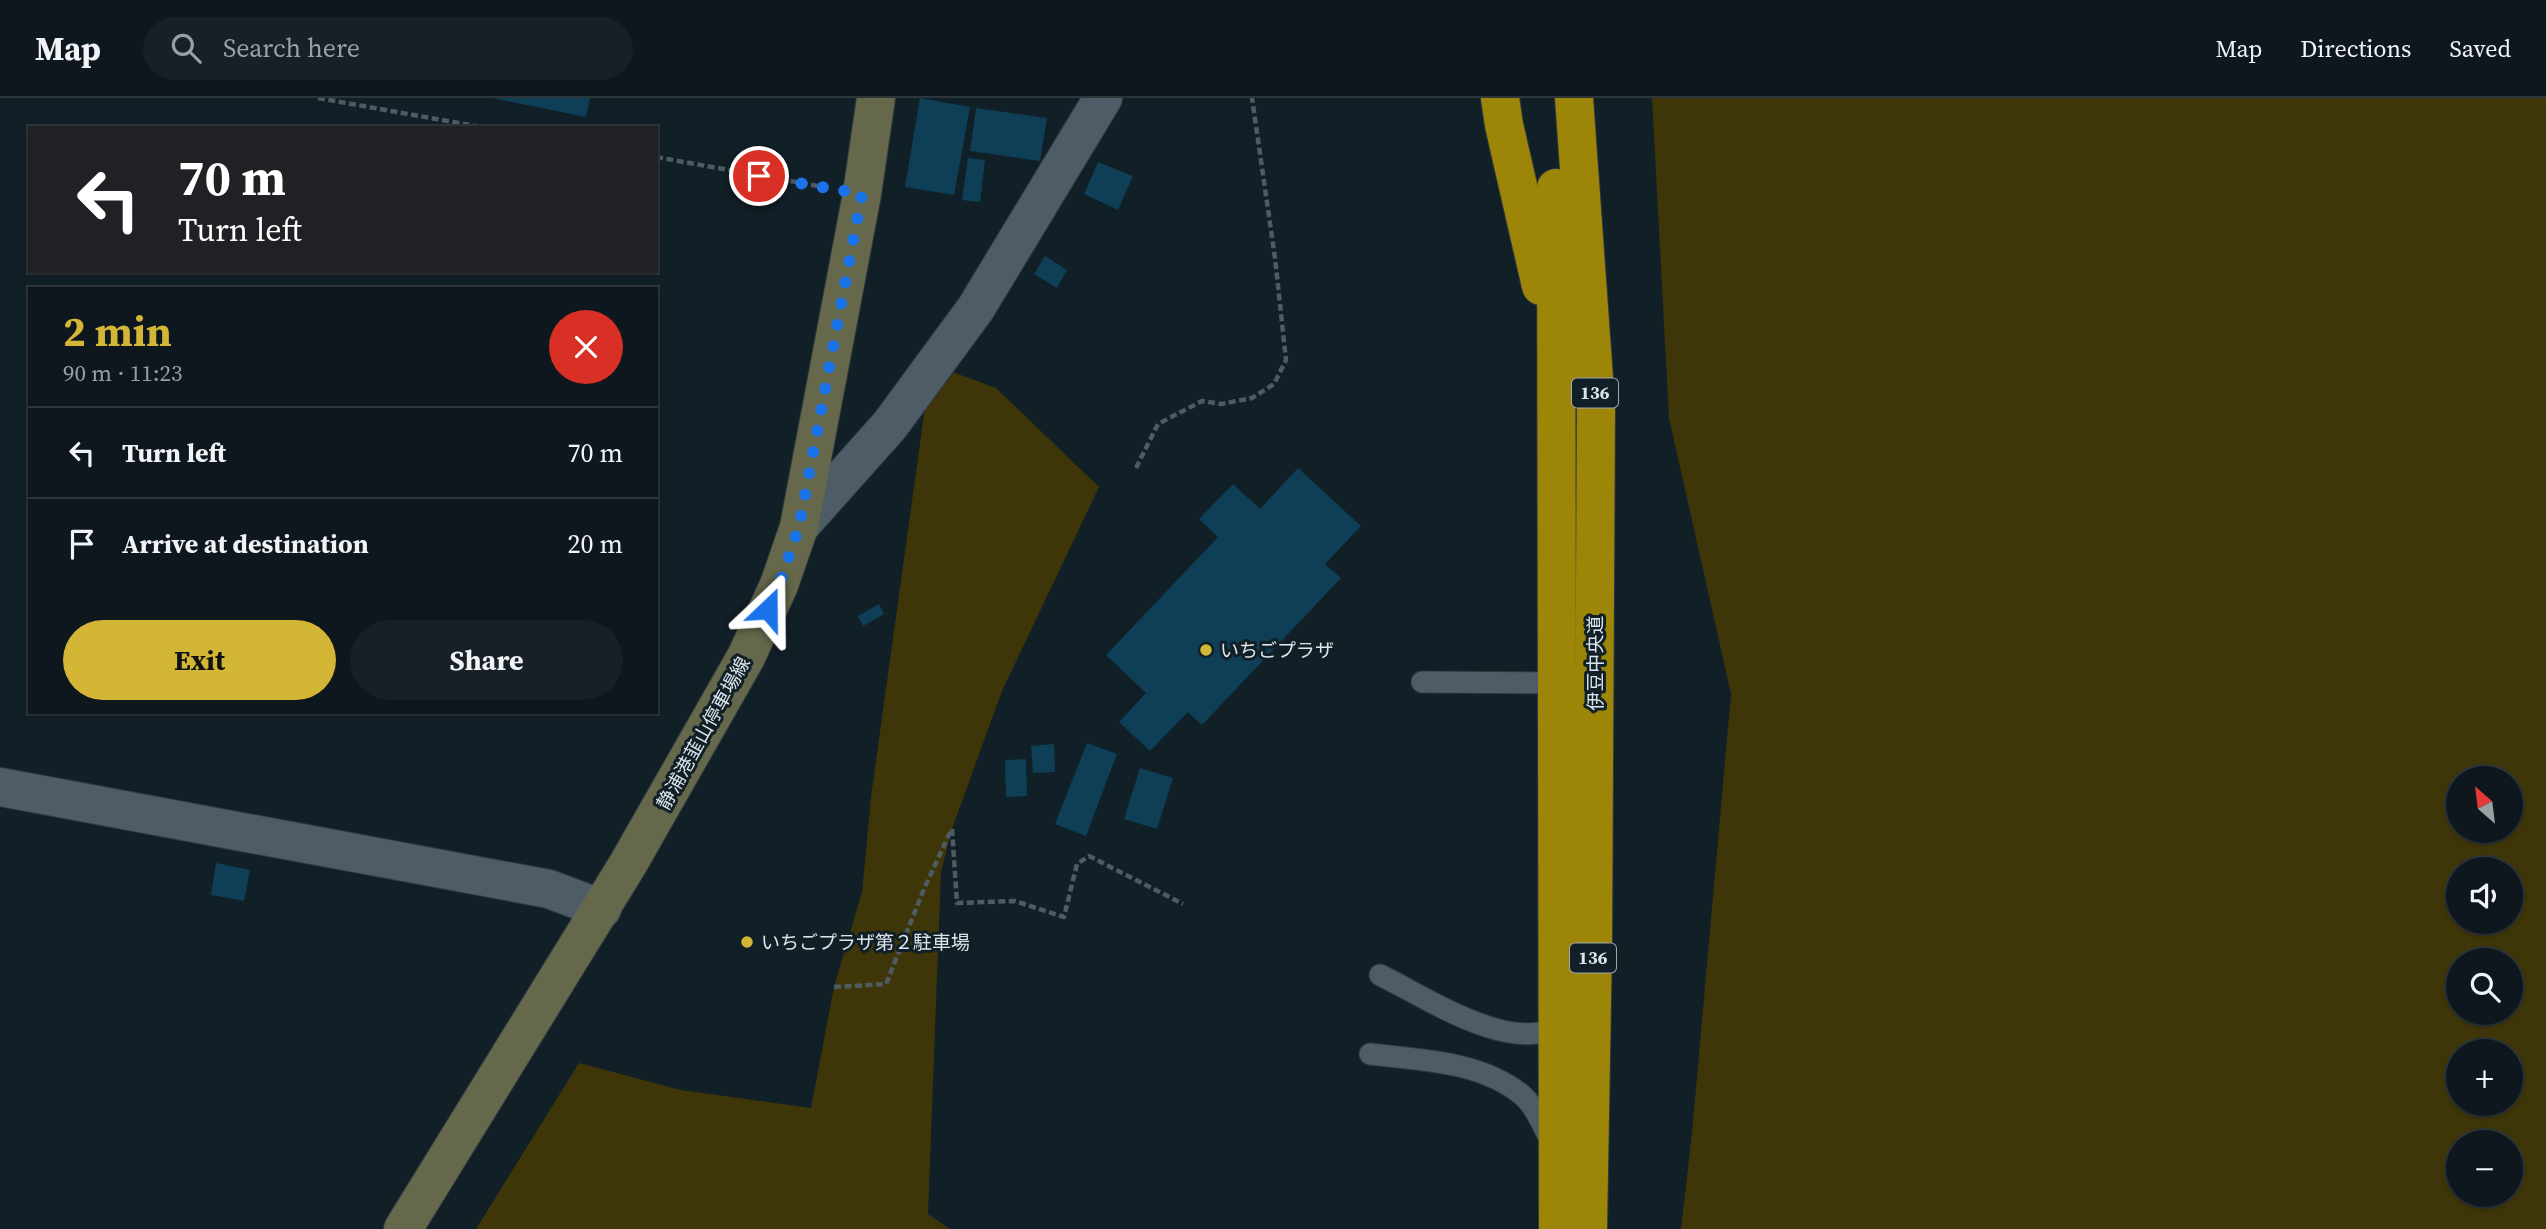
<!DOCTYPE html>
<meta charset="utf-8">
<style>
body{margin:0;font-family:"Source Serif 4","Noto Sans JP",serif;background:#162026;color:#f1f3f6;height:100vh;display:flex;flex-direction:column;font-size:26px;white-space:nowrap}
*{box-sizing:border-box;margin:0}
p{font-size:23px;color:#9a9fa4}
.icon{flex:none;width:38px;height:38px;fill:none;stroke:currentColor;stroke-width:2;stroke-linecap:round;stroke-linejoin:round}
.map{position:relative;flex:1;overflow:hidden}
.drawer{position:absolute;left:28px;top:189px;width:630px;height:427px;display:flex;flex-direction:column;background:#0d171d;border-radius:0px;box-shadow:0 2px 5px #0004,0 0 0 2px #2d363b}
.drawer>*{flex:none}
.hud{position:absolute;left:28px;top:28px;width:630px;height:147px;border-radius:0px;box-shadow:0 2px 5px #0004,0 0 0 2px #2d363b;background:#202124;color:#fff;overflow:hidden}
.needle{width:46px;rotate:332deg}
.controls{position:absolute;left:2446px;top:668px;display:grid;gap:14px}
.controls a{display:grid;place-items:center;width:77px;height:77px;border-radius:50%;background:#0d171d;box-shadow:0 2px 5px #0004,0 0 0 2px #2d363b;font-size:35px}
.pin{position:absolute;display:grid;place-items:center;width:60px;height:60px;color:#fff;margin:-30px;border:4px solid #fff;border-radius:50%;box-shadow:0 2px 7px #0007}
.me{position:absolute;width:77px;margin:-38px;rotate:23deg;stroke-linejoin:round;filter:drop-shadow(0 0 5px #0008)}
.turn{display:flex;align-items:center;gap:24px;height:147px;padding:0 35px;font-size:32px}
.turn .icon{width:91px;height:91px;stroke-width:2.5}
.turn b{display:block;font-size:49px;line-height:60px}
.round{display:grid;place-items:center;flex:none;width:74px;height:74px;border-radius:37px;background:#162026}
.headline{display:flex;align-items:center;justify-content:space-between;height:119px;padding:0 35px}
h1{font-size:42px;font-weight:700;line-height:52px;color:#d3b635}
.button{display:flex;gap:14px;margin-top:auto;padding:14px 35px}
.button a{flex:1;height:80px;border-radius:42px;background:#d3b635;color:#111;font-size:28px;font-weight:700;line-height:80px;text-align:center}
.button a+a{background:#162026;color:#f1f3f6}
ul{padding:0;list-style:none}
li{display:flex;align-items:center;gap:21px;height:91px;padding:0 35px;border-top:2px solid #2d363b}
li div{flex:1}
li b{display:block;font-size:26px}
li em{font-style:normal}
header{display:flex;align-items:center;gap:42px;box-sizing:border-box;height:98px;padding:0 35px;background:#0d171d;border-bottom:2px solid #2d363b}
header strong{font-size:33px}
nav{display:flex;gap:38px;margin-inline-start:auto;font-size:24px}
.search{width:490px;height:63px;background:#162026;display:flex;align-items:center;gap:18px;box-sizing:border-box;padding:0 24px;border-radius:38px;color:#9a9fa4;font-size:26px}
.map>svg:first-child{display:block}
</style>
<header>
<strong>Map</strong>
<div class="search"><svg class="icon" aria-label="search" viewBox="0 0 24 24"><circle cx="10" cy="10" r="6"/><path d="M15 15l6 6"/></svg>Search here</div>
<nav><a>Map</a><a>Directions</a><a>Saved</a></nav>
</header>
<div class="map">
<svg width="2546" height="1131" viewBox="0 0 2546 1131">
<rect width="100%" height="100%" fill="#111f27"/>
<!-- green -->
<g fill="#3e3509" fill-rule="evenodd">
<path d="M 1652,0 L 2546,0 L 2546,1131 L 1681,1131 L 1692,1035 L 1731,596 L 1669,320 ZM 2459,681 L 2511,681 L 2511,733 L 2459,733 ZM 2459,772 L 2511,772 L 2511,824 L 2459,824 ZM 2459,863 L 2511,863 L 2511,915 L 2459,915 ZM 2459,954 L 2511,954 L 2511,1006 L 2459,1006 ZM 2459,1045 L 2511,1045 L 2511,1097 L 2459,1097 Z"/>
<polygon points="931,266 996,290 1099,389 1002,593 952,731 941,774 928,1116 950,1131 476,1131 579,965 681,992 811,1010 834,889 862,794 871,699"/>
</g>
<!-- building -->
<g fill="#0f3f56">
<polygon points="492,0 590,0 586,19"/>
<polygon points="920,0 970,9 954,97 905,89"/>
<polygon points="976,10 1047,20 1040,63 970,53"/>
<polygon points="968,60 985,62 980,104 962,102"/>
<polygon points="1098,64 1133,78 1118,112 1084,96"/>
<polygon points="1045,158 1067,172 1057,190 1034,176"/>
<polygon points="1298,370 1361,428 1325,466 1341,480 1202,627 1188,614 1150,653 1119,624 1146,595 1106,557 1218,439 1199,421 1233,386 1260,411"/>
<polygon points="879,506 884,516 863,528 858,518"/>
<polygon points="1087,645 1117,656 1086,738 1055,726"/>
<polygon points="1054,646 1055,674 1033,675 1031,648"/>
<polygon points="1026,661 1027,698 1006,699 1005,662"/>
<polygon points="1140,670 1173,680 1157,731 1124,721"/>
<polygon points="216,765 250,772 244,803 211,797"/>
</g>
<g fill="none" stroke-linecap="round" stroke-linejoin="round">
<defs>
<g id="service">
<polyline points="1422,584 1567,585"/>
<path d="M 1380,877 C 1424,898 1516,961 1562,925"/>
<path d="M 1370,956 C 1420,962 1481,963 1522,997 C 1535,1008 1544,1029 1551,1044"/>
</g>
<g id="minor">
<polyline points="799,429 890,327 976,210 1103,0"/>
<polyline points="0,689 549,791 602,811"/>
</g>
<polyline id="secondary" points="403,1131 628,766 746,559 779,487 799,429 862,96 876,0"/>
<g id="motorway">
<polyline points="1500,0 1504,27 1541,188"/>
<polyline points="1574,0 1596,308 1593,846 1588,1131"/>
<polyline points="1556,90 1558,1131"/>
</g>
</defs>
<!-- service casing -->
<use href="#service" stroke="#313940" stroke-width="23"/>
<!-- minor casing -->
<use href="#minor" stroke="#313940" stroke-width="40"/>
<!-- secondary casing -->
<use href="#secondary" stroke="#313940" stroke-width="40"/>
<!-- motorway casing -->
<use href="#motorway" stroke="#313940" stroke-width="40"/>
<!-- path -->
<g stroke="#4f5b63" stroke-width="4.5" stroke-dasharray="7 3.5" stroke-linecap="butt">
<polyline points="318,0 487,30"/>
<polyline points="656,59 824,89"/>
<polyline points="1136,370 1158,326 1202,303 1221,306 1252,300 1274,286 1286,262 1275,160 1252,0"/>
<polyline points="952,731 957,805 1015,803 1064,819 1077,766 1089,758 1183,806"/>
<polyline points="834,889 886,886 924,791 951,732"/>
</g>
<!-- service -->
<use href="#service" stroke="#4d5c66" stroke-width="21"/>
<!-- minor -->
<use href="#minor" stroke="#4d5c66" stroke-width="38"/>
<!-- secondary -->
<use href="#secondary" stroke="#65684a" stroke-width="38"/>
<!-- motorway -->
<use href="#motorway" stroke="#9d8507" stroke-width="38"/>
</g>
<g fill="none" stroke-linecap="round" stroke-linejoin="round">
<!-- route -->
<polyline stroke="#1a73e8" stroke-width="12" stroke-dasharray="0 21.6" points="759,78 862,96 799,429 779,487 768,511"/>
</g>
<!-- markers -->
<g fill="#d3b635" stroke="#111f27" stroke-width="2.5">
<circle cx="1206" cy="552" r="7"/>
<circle cx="747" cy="844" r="7"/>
</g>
<g text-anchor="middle" stroke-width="6" stroke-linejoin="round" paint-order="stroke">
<!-- shield labels -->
<g fill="#111f27" stroke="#9ea9b0" stroke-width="2">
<rect x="1572" y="280.5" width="46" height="29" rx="5"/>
<rect x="1570" y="845.5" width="46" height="29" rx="5"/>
</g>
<g font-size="18" font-weight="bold" fill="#dbe4ea">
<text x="1595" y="301">136</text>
<text x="1593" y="866">136</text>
</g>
<!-- poi labels -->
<g font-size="19" fill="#dbe4ea" stroke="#111f27" text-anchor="start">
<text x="1220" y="559">いちごプラザ</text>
<text x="761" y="851">いちごプラザ第２駐車場</text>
</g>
<!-- street labels -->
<g font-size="19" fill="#dbe4ea" stroke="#111f27">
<text transform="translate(1595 565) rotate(-90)" y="7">伊豆中央道</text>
<text transform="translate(703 635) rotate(-61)" y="7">静浦港韮山停車場線</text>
</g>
</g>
</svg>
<div class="controls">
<a><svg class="needle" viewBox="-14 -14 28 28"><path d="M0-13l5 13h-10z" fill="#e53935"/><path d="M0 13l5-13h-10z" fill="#9a9fa4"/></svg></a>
<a><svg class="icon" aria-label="sound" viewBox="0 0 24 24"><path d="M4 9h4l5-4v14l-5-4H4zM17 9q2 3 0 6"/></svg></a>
<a><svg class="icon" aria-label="search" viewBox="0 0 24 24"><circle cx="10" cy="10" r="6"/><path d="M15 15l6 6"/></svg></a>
<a>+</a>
<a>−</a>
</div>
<div class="pin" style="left:759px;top:78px;background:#d93025"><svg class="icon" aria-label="arrive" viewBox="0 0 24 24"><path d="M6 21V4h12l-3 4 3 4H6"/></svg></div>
<svg class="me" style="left:768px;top:511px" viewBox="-20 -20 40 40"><path d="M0-17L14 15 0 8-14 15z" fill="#1a73e8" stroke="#fff" stroke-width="4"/></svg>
<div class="hud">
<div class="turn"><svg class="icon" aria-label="left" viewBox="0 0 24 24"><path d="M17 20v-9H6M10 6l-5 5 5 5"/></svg><div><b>70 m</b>Turn left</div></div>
</div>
<section class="drawer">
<div class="headline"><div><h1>2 min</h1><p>90 m · 11:23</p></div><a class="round" style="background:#d93025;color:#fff"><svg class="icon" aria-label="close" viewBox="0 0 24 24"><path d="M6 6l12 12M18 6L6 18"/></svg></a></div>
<ul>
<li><svg class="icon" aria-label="left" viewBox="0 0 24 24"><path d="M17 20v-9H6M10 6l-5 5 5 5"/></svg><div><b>Turn left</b></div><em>70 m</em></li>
<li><svg class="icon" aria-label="arrive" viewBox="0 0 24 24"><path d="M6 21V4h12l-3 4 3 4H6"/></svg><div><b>Arrive at destination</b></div><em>20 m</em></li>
</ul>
<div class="button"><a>Exit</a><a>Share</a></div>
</section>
</div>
